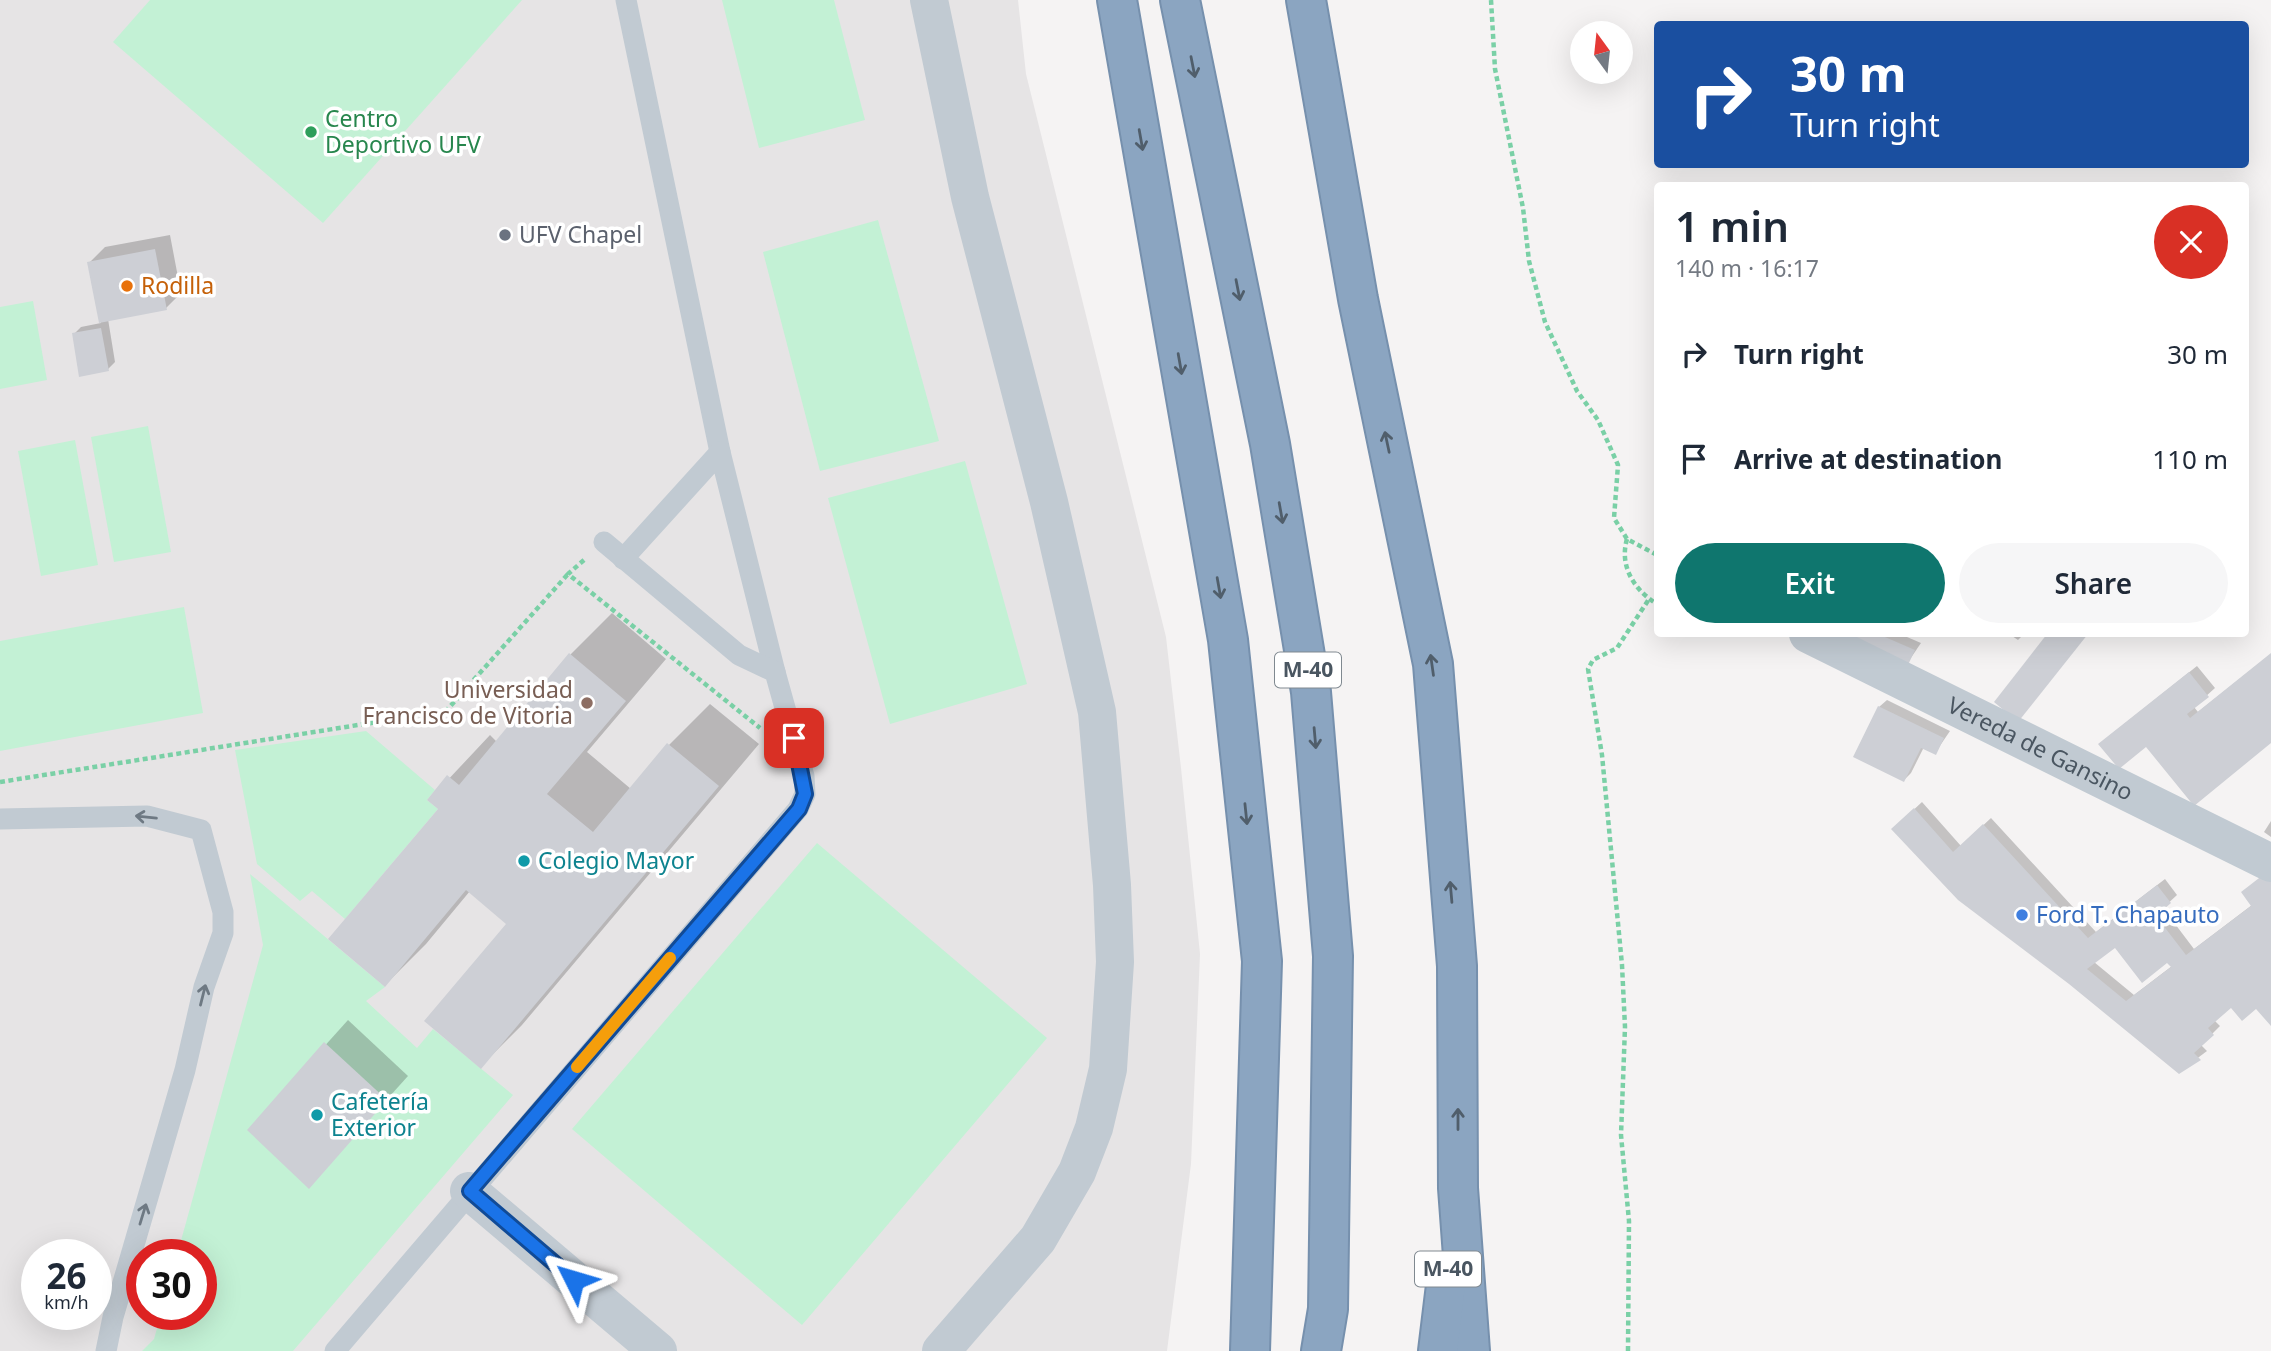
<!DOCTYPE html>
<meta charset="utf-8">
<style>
body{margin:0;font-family:"Noto Sans",sans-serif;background:#f6f6f7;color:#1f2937;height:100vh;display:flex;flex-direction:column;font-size:26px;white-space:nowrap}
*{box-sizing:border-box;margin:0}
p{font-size:23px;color:#747a83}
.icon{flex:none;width:38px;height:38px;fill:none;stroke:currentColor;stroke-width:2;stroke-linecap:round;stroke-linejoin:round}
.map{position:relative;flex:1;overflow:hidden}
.details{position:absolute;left:1654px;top:182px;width:595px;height:455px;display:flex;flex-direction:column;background:#fff;border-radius:7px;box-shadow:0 7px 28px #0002}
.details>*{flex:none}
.hud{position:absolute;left:1654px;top:21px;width:595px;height:147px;border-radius:7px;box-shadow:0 7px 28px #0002;background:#1a4fa0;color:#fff;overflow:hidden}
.needle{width:46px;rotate:345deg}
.fabs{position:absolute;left:1570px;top:21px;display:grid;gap:14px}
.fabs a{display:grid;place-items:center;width:63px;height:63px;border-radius:50%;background:#fff;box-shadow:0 7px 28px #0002;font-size:35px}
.speed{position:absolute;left:21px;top:1239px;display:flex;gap:14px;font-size:35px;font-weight:700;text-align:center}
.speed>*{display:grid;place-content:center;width:91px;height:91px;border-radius:50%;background:#fff;box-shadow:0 7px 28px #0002;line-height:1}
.speed small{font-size:18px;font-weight:400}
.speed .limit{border:10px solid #d22;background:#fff;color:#111}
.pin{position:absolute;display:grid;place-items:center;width:60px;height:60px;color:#fff;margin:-30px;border-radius:14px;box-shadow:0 4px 10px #0006}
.me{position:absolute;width:77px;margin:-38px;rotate:310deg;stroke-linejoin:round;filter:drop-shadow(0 0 5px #0008)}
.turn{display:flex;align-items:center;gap:24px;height:147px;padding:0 21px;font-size:32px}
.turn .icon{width:91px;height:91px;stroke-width:2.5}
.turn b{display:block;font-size:49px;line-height:60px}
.round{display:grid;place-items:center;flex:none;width:74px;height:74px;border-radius:37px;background:#f6f6f7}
.summary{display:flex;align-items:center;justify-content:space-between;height:119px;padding:0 21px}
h1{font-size:42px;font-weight:600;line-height:52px}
.cta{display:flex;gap:14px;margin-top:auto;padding:14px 21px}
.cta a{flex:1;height:80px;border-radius:42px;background:#0f766e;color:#fff;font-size:28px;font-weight:600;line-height:80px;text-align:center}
.cta a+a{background:#f6f6f7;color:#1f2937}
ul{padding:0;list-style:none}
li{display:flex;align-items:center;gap:21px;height:105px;padding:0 21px}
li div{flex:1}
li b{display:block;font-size:26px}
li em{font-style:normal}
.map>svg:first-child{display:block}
</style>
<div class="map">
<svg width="2271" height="1351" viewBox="0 0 2271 1351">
<rect width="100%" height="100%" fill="#f5f3f3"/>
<!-- education -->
<path fill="#e6e4e5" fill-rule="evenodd" d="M 0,0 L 1018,0 L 1026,74 L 1166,637 L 1181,768 L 1200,954 L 1191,1164 L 1167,1351 L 0,1351 ZM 37,1255 L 96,1255 L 96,1314 L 37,1314 ZM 142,1255 L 201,1255 L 201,1314 L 142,1314 Z"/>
<!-- green -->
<g fill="#c3f1d5">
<polygon points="150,0 522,0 323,223 113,42"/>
<polygon points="722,0 834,0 865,120 759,148"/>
<polygon points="878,220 939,441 820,471 763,252"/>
<polygon points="33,301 47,380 0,389 0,307"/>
<polygon points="148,426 171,552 114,562 91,437"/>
<polygon points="75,440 98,565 41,576 18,451"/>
<polygon points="965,461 1027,684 890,724 828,498"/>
<polygon points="184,607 203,713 0,751 0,641"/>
<polygon points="366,731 435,790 427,800 438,809 345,919 312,891 300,901 257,864 235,750"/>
<polygon points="817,843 1047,1038 802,1325 572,1129"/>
<polygon points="250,874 385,987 366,1001 417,1048 433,1029 513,1095 293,1351 142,1351 154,1339 161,1314 201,1314 201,1255 177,1255 263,945"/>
</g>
<!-- shadow -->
<g fill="#0003" fill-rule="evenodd">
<polygon points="170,235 181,293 166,308 108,319 115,362 108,369 74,334 81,327 101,323 89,263 105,247"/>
<polygon points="612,613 666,659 587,752 631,789 669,745 710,704 759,744 522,1025 481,1066 509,923 470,891 426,944 385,985 440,809 429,800 490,735 497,742 571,654"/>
<polygon points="1837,634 1900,634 1921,643 1906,665"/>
<polygon points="2009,634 2024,634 2018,640"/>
<polygon points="2271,654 2271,741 2146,745 2108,737 2197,666 2215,688 2194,707 2198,712"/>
<polygon points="1887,700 1950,731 1935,753 1924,747 1911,773 1904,780 1879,707"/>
<path d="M 1922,802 L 1961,846 L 1991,818 L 2096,932 L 2165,879 L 2177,895 L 2163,908 L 2194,949 L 2252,905 L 2250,885 L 2271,1024 L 2256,1006 L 2231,1005 L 2214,1020 L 2220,1026 L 2201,1045 L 2207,1051 L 2179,1072 L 1893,829 ZM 2115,945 L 2168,960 L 2172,966 L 2134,995 L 2094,962 Z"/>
<polygon points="2271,821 2271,837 2264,832"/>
<polygon points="348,1020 408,1076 309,1186 249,1130"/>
</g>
<!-- building -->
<g fill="#cdcfd5" fill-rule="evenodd">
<polygon points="155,249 167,310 99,323 87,262"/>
<polygon points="101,328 109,371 79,377 72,333"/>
<polygon points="1835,634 1878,634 1915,650 1907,667"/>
<polygon points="2047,634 2088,634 2018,722 1994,702"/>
<polygon points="569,653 626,701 547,794 593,832 667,743 719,786 481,1069 424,1021 506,924 466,890 385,987 328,939 438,809 427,800 447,775 459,785"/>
<polygon points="2271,653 2271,743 2194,806 2146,747 2119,769 2098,744 2189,672 2209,697 2187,714 2190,718"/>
<polygon points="1878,706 1944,738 1936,755 1921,748 1904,782 1853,757"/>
<path d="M 1914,808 L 1953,852 L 1983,824 L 2088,938 L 2157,885 L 2171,903 L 2156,916 L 2186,955 L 2251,906 L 2241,892 L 2263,875 L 2271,878 L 2271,1026 L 2256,1009 L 2242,1021 L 2231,1008 L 2208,1028 L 2214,1035 L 2194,1053 L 2201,1060 L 2179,1074 L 2069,984 L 1958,900 L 1891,829 ZM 2115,948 L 2142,983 L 2167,963 L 2171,967 L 2126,1001 L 2087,969 Z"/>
<polygon points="324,1042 387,1100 309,1189 247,1130"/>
</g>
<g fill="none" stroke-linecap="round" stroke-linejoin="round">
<defs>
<g id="highway">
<polyline points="1117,0 1228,640 1262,961 1250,1351"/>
<polyline points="1180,0 1270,444 1311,692 1333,956 1328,1309 1321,1351"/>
<polyline points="1306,0 1358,299 1433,664 1457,966 1458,1188 1470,1351"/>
<polyline points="1438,1351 1447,1277"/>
</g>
</defs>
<!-- highway casing -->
<use href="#highway" stroke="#7690ad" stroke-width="42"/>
<!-- path -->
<g stroke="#7ad0a6" stroke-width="4.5" stroke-dasharray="5 3.5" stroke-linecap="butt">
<polyline points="1491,0 1495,69 1523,208 1529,261 1545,322 1577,391 1598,420 1618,465 1614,518 1627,539 1657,555"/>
<path d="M 1627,539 C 1619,566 1634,590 1657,604"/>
<polyline points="584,560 568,574 760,728"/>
<polyline points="0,782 446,711 568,574"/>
<polyline points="1628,1351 1629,1221 1621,1135 1625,1027 1622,965 1602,755 1588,669 1593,660 1617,648 1649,599"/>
</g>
<!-- lane -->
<g stroke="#c1cad2" stroke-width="21">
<polyline points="626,0 720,452"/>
<polyline points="623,559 720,452 775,672"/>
<polyline points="0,819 147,816 201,830 223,912 223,933 204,987 185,1070 113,1317 106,1351"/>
<polyline points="335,1351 798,809 805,794 804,776 775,672 739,655 604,542"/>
</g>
<!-- street -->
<g stroke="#c1cad2" stroke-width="38">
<polyline points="929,0 970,197 1049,502 1097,712 1112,885 1115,962 1108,1069 1094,1128 1077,1172 1038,1239 941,1351"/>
<path id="s1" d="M 1808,634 L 2271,863"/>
<polyline points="469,1191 658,1351"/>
</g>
<!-- highway -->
<use href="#highway" stroke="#8ba5c1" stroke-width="38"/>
</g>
<!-- one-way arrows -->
<defs><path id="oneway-shaft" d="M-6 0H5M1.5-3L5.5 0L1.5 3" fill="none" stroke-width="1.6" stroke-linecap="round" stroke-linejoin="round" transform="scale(1.75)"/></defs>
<g stroke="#505e6b">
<use href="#oneway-shaft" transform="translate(1193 67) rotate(79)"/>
<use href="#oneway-shaft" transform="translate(1141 140) rotate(80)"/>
<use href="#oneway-shaft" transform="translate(1238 290) rotate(79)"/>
<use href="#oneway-shaft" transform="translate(1180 364) rotate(80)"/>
<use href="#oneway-shaft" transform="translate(1387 442) rotate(-102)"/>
<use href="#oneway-shaft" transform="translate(1281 513) rotate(80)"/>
<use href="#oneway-shaft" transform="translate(1219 588) rotate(80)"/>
<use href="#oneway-shaft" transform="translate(1432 665) rotate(-98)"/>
<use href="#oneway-shaft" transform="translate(1315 738) rotate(85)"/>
<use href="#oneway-shaft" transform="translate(1246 814) rotate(84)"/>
<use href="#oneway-shaft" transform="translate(1451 892) rotate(-95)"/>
<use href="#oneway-shaft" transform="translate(1458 1119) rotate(-90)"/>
</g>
<g stroke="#6e7983">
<use href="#oneway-shaft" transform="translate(146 817) rotate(-174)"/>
<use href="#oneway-shaft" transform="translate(203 995) rotate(-76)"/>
<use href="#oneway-shaft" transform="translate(143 1214) rotate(-73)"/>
</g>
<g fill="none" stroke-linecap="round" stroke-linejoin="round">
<defs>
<polyline id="route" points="574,1280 470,1191 799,809 805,794 794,738"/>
</defs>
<!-- route casing -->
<use href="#route" stroke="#114b97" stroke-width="18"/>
<!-- route -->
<use href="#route" stroke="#1a73e8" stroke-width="12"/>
<!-- slow -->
<polyline stroke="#f59e0b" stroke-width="12" points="577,1067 670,958"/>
</g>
<!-- markers -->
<circle fill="#2e9e5b" stroke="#fff" stroke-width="2.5" cx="311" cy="132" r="7"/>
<circle fill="#6b7280" stroke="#fff" stroke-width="2.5" cx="505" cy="235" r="7"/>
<circle fill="#e8710a" stroke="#fff" stroke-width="2.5" cx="127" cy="286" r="7"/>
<circle fill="#8d6e63" stroke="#fff" stroke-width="2.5" cx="587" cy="703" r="7"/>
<g fill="#0f9aa8" stroke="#fff" stroke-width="2.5">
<circle cx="524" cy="861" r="7"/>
<circle cx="317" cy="1115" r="7"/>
</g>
<circle fill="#3f7fe0" stroke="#fff" stroke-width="2.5" cx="2022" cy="915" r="7"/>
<g text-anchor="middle" stroke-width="7" stroke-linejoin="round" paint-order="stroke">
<!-- shield labels -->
<g fill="#fff" stroke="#808990" stroke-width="2">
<rect x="1275" y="652.5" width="66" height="35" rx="5"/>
<rect x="1415" y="1251.5" width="66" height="35" rx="5"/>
</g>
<g font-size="21" font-weight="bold" fill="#4a5661">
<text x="1308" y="677">M-40</text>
<text x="1448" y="1276">M-40</text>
</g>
<!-- leisure labels -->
<g font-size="23" fill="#27864d" stroke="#fff" text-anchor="start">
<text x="325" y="127">Centro<tspan x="325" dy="26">Deportivo UFV</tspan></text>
</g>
<!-- worship labels -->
<g font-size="23" fill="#5b616d" stroke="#fff" text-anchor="start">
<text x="519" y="243">UFV Chapel</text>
</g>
<!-- food labels -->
<g font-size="23" fill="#c56008" stroke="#fff" text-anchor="start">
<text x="141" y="294">Rodilla</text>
</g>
<!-- education labels -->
<g font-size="23" fill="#785e54" stroke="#fff" text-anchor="end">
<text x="573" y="698">Universidad<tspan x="573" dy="26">Francisco de Vitoria</tspan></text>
</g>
<!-- street labels -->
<g font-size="23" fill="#4a5661" stroke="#fff">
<text dy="8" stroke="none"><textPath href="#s1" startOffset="259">Vereda de Gansino</textPath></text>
</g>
<!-- culture labels -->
<g font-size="23" fill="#0d838f" stroke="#fff" text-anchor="start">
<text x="538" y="869">Colegio Mayor</text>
<text x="331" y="1110">Cafetería<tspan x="331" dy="26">Exterior</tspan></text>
</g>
<!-- shop labels -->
<g font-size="23" fill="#366cbe" stroke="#fff" text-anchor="start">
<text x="2036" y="923">Ford T. Chapauto</text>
</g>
</g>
</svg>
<div class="fabs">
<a><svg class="needle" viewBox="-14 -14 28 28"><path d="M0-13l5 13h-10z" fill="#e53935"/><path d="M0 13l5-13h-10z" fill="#747a83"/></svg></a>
</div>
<div class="speed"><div>26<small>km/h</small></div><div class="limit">30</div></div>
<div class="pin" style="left:794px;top:738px;background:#d93025"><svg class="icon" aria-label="arrive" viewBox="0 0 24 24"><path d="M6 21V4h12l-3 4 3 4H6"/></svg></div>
<svg class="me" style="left:574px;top:1280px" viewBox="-20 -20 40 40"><path d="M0-17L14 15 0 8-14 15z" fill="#1a73e8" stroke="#fff" stroke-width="4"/></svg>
<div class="hud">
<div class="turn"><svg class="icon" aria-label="right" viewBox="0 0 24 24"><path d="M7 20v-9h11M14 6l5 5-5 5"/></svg><div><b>30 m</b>Turn right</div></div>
</div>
<section class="details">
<div class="summary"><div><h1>1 min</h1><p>140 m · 16:17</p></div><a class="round" style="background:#d93025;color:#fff"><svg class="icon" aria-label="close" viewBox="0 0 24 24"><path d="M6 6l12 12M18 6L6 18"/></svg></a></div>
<ul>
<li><svg class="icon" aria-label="right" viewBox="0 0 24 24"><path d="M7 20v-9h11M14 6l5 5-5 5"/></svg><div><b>Turn right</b></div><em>30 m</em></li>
<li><svg class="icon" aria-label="arrive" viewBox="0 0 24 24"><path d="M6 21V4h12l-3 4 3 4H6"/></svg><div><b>Arrive at destination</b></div><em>110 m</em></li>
</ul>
<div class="cta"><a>Exit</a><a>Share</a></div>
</section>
</div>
